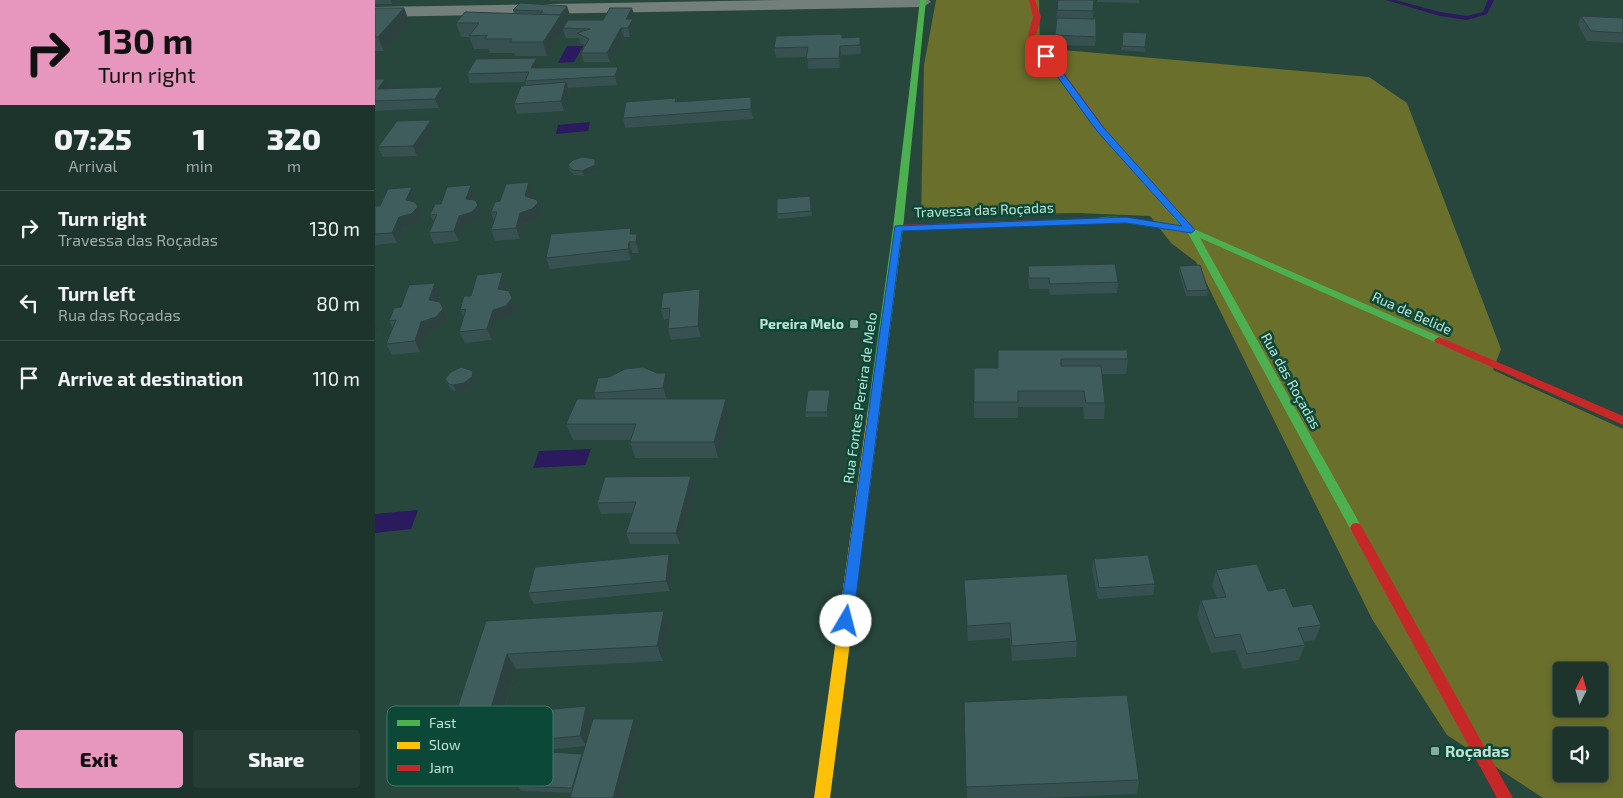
<!DOCTYPE html>
<meta charset="utf-8">
<style>
body{margin:0;font-family:"Exo 2",sans-serif;background:#253c35;color:#f1f3f6;height:100vh;display:flex;flex-direction:column;font-size:19px;white-space:nowrap}
*{box-sizing:border-box;margin:0}
p{font-size:16px;color:#a0aaaa}
.icon{flex:none;width:28px;height:28px;fill:none;stroke:currentColor;stroke-width:2;stroke-linecap:round;stroke-linejoin:round}
.map{position:relative;flex:1;overflow:hidden}
.panel{display:flex;flex-direction:column;background:#1d342d;width:375px}
.panel>*{flex:none}
.guide{background:#e797bd;color:#111;overflow:hidden}
.needle{width:32px;rotate:6deg}
.fabs{position:absolute;left:1178px;top:662px;display:grid;gap:10px}
.fabs a{display:grid;place-items:center;width:55px;height:55px;border-radius:5px;background:#1d342d;box-shadow:0 2px 8px #0003,0 0 0 1px #3b4f49;font-size:25px}
.pin{position:absolute;display:grid;place-items:center;width:42px;height:42px;color:#fff;margin:-21px;border-radius:10px;box-shadow:0 2px 8px #0006}
.me{position:absolute;width:55px;margin:-28px;rotate:8deg;stroke-linejoin:round;filter:drop-shadow(0 0 4px #0008)}
.turn{display:flex;align-items:center;gap:18px;height:105px;padding:0 15px;font-size:22px}
.turn .icon{width:65px;height:65px;stroke-width:2.5}
.turn b{display:block;font-size:35px;line-height:42px}
.eta{display:flex;justify-content:space-evenly;align-items:center;height:85px;text-align:center}
.eta b{font-size:30px;font-weight:800;line-height:35px}
.primary-button{display:flex;gap:10px;margin-top:auto;padding:10px 15px}
.primary-button a{flex:1;height:58px;border-radius:5px;background:#e797bd;color:#111;font-size:20px;font-weight:800;line-height:58px;text-align:center}
.primary-button a+a{background:#253c35;color:#f1f3f6}
ul{padding:0;list-style:none}
li{display:flex;align-items:center;gap:15px;height:75px;padding:0 15px;border-top:1px solid #3b4f49}
li div{flex:1}
li b{display:block;font-size:19px}
li em{font-style:normal}
main{display:flex;flex:1;min-height:0}
.map>svg:first-child{display:block}
</style>
<main>
<section class="panel">
<div class="guide">
<div class="turn"><svg class="icon" aria-label="right" viewBox="0 0 24 24"><path d="M7 20v-9h11M14 6l5 5-5 5"/></svg><div><b>130 m</b>Turn right</div></div>
</div>
<div class="eta">
<div><b>07:25</b><p>Arrival</p></div>
<div><b>1</b><p>min</p></div>
<div><b>320</b><p>m</p></div>
</div>
<ul>
<li><svg class="icon" aria-label="right" viewBox="0 0 24 24"><path d="M7 20v-9h11M14 6l5 5-5 5"/></svg><div><b>Turn right</b><p>Travessa das Roçadas</p></div><em>130 m</em></li>
<li><svg class="icon" aria-label="left" viewBox="0 0 24 24"><path d="M17 20v-9H6M10 6l-5 5 5 5"/></svg><div><b>Turn left</b><p>Rua das Roçadas</p></div><em>80 m</em></li>
<li><svg class="icon" aria-label="arrive" viewBox="0 0 24 24"><path d="M6 21V4h12l-3 4 3 4H6"/></svg><div><b>Arrive at destination</b></div><em>110 m</em></li>
</ul>
<div class="primary-button"><a>Exit</a><a>Share</a></div>
</section>
<div class="map">
<svg width="1248" height="798" viewBox="0 0 1248 798">
<rect width="100%" height="100%" fill="#27463c"/>
<!-- forest -->
<path fill="#6a6f2c" fill-rule="evenodd" d="M 561,0 L 664,0 L 665,48 L 994,77 L 1032,103 L 1126,349 L 1118,370 L 1248,429 L 1248,798 L 1168,798 L 1072,735 L 997,619 L 821,262 L 796,243 L 775,216 L 702,213 L 546,216 L 549,65 ZM 1186,671 L 1224,671 L 1224,709 L 1186,709 ZM 1186,736 L 1224,736 L 1224,774 L 1186,774 Z"/>
<!-- water -->
<g fill="#2b1a5d">
<polygon points="192,46 208,46 199,62 183,63"/>
<polygon points="215,122 213,131 181,134 183,125"/>
<polygon points="216,449 210,465 158,468 164,451"/>
<polygon points="43,510 36,529 0,533 0,514"/>
</g>
<g fill="none" stroke-linecap="round" stroke-linejoin="round">
<!-- stream -->
<polygon fill="#2b1a5d" fill-rule="evenodd" points="1011,0 1020,0 1065,12 1092,16 1108,12 1113,0 1119,0 1112,14 1092,20 1065,16"/>
<!-- street -->
<polygon fill="#727f7a" fill-rule="evenodd" points="406,0 554,0 556,2 548,7 0,17 0,7"/>
<!-- fast -->
<g fill="#4caf50" fill-rule="evenodd">
<polygon points="545,0 551,0 528,228 505,409 499,413 493,409 518,228"/>
<path d="M 725,130 L 731,130 L 819,229 L 1068,338 L 1069,340 L 1068,342 L 1060,342 L 825,238 L 985,524 L 987,528 L 985,532 L 981,533 L 977,532 L 813,233 L 751,223 L 721,224 L 716,221 C 730,210 789,224 807,227 L 725,134 Z"/>
</g>
<!-- slow -->
<polygon fill="#ffc107" fill-rule="evenodd" points="499,405 505,409 455,798 439,798 493,409"/>
<!-- jam -->
<g fill="#c62828" fill-rule="evenodd">
<polygon points="654,0 660,0 666,17 661,35 731,130 731,134 725,134 653,35 658,17"/>
<polygon points="721,218 726,221 724,223 523,231 518,228 523,225"/>
<polygon points="1064,337 1248,416 1248,425 1060,342 1059,340"/>
<polygon points="981,523 985,524 1138,798 1122,798 975,528 977,524"/>
</g>
</g>
<!-- wall -->
<g fill="#375050" fill-rule="evenodd">
<polygon points="0,0 21,0 17,4 0,4"/>
<polygon points="174,0 220,0 175,1"/>
<polygon points="719,0 718,19 721,37 720,46 680,45 682,10"/>
<polygon points="722,0 764,0 764,3 722,2"/>
<polygon points="145,3 195,15 188,23 189,26 228,20 260,17 258,21 260,29 255,37 249,37 235,62 209,62 206,53 210,45 205,43 204,38 191,38 188,30 172,56 140,56 139,53 115,53 113,49 99,49 94,37 86,37 81,23 139,14 138,10"/>
<polygon points="0,8 29,8 34,21 9,51 0,51"/>
<polygon points="1206,16 1248,19 1248,43 1212,41 1203,25"/>
<polygon points="748,32 772,33 770,52 746,50"/>
<polygon points="485,37 486,54 466,55 465,68 433,69 432,57 401,58 399,48 467,38"/>
<polygon points="162,58 165,68 243,67 246,77 242,85 193,88 194,92 189,111 142,114 139,104 151,85 150,82 95,83 92,74"/>
<polygon points="0,79 15,89 71,97 64,108 0,111"/>
<polygon points="376,97 378,107 378,119 250,128 248,118 301,98 302,102"/>
<polygon points="56,120 60,130 42,156 8,157 3,147"/>
<polygon points="193,165 221,165 221,170 209,176 199,175 195,171"/>
<polygon points="96,185 100,195 98,200 107,216 101,222 89,226 84,241 59,244 54,233 59,222 55,215 66,204"/>
<polygon points="37,187 42,197 40,202 43,207 48,218 41,224 29,228 22,243 0,245 0,206 5,206"/>
<polygon points="158,193 156,198 166,210 167,213 161,220 149,224 145,239 120,241 116,230 119,221 116,212 125,201"/>
<polygon points="436,202 437,216 403,219 402,214"/>
<polygon points="258,234 265,244 264,253 257,253 256,260 175,269 171,258"/>
<polygon points="653,266 743,282 742,293 675,295 674,289 654,289 653,277"/>
<polygon points="804,266 833,290 832,296 811,296 804,272"/>
<polygon points="128,272 133,283 131,291 137,298 142,309 135,317 122,321 117,340 90,343 84,332 89,318 85,310 96,296"/>
<polygon points="60,283 66,294 63,302 65,302 73,319 66,328 52,333 45,352 17,355 11,344 18,328 14,321 26,307"/>
<polygon points="328,300 326,337 296,340 293,329 293,319 289,320 286,309"/>
<polygon points="623,350 753,359 751,374 727,374 730,403 729,419 709,419 708,407 643,407 643,418 599,418 599,402 623,368"/>
<polygon points="98,371 101,376 100,383 92,389 81,391 76,390 70,379"/>
<polygon points="234,377 294,384 292,399 351,399 355,415 343,458 260,458 255,442 255,440 198,440 191,424 221,399 219,393"/>
<polygon points="456,396 453,417 431,417 430,412"/>
<polygon points="316,476 320,487 305,544 255,544 251,533 257,513 226,514 222,503"/>
<polygon points="719,559 780,584 778,595 723,599 717,570"/>
<polygon points="298,565 295,591 159,604 153,593"/>
<polygon points="841,570 893,591 946,625 940,640 929,642 930,645 924,660 868,669 860,650 836,653 822,616 826,600 842,598 837,586"/>
<polygon points="589,580 702,641 701,657 637,661 635,638 593,641"/>
<path d="M 289,611 L 295,626 L 288,661 L 141,669 L 128,714 L 217,717 L 214,731 L 263,729 L 246,798 L 195,798 L 196,793 L 146,791 L 143,786 L 151,764 L 28,776 L 20,766 L 88,718 L 82,709 L 111,621 ZM 210,746 L 207,754 L 161,751 Z"/>
<polygon points="589,702 764,780 762,794 666,798 592,798"/>
</g>
<!-- shaded-wall -->
<g fill="#2d4141">
<polygon points="16,0 21,0 17,4"/>
<polygon points="192,6 195,15 188,23 190,28 188,28 188,30 172,56 168,42 182,18"/>
<polygon points="29,8 34,21 9,51 3,37"/>
<polygon points="257,8 260,17 258,20 260,29 255,37 251,19"/>
<polygon points="246,28 249,37 235,62 232,53"/>
<polygon points="465,46 466,55 465,68 464,58"/>
<polygon points="162,58 166,68 160,78 156,68"/>
<polygon points="243,67 246,77 242,85 240,76"/>
<polygon points="10,79 15,89 3,89"/>
<polygon points="191,82 194,92 189,111 186,101"/>
<polygon points="67,87 71,97 64,108 60,99"/>
<polygon points="376,97 378,107 378,119 376,109"/>
<polygon points="56,120 60,130 42,156 38,146"/>
<polygon points="220,159 221,165 221,170 209,176 207,171"/>
<polygon points="154,182 158,193 154,207 150,196"/>
<polygon points="96,185 100,195 95,209 91,199"/>
<polygon points="37,187 42,197 36,211 31,200"/>
<polygon points="162,200 167,213 161,220 149,224 145,239 141,228 145,213"/>
<polygon points="103,205 107,216 101,222 89,226 84,241 79,231 84,216"/>
<polygon points="43,207 48,218 41,224 29,228 22,243 17,233 24,217"/>
<polygon points="262,234 265,244 264,253 261,242"/>
<polygon points="254,242 257,253 256,260 253,249"/>
<polygon points="128,272 133,283 128,300 123,289"/>
<polygon points="60,283 66,294 59,311 54,300"/>
<polygon points="325,289 328,300 326,337 323,326"/>
<polygon points="137,298 142,309 135,317 122,321 117,340 112,329 118,310"/>
<polygon points="68,309 73,319 66,328 52,333 45,352 40,341 46,322"/>
<polygon points="0,324 3,331 0,334"/>
<polygon points="98,371 101,376 100,383 92,389 81,391 78,385"/>
<polygon points="291,373 294,384 292,399 288,388"/>
<polygon points="455,390 456,396 453,417 452,412"/>
<polygon points="351,399 355,415 343,458 339,442"/>
<polygon points="316,476 320,487 305,544 301,533"/>
<polygon points="294,554 298,565 295,591 291,581"/>
<polygon points="289,611 295,626 288,661 282,646"/>
<polygon points="132,654 141,669 125,722 116,708"/>
<polygon points="211,706 217,717 211,746 205,736"/>
<polygon points="259,719 263,729 246,798 238,798"/>
<polygon points="149,741 156,751 153,764 146,754"/>
</g>
<!-- building -->
<g fill="#405d5d" stroke="#2d4141">
<polygon points="683,0 719,0 718,11 682,10"/>
<polygon points="145,3 192,6 185,15 165,14 168,11 138,10"/>
<polygon points="0,8 29,8 3,37 0,37"/>
<polygon points="235,8 257,8 251,19 258,19 253,28 246,28 232,53 206,53 214,39 202,33 215,29 188,28 193,20 228,20"/>
<polygon points="90,12 186,15 168,42 135,42 137,39 110,39 112,35 94,36 104,23 81,23"/>
<polygon points="1206,16 1247,18 1248,19 1248,33 1216,31"/>
<polygon points="682,18 721,19 721,37 680,35"/>
<polygon points="748,32 772,33 770,47 747,46"/>
<polygon points="467,34 467,38 485,37 485,45 465,46 464,58 431,59 433,47 399,48 401,36"/>
<polygon points="162,58 156,68 243,67 240,76 150,81 154,72 92,74 101,59"/>
<polygon points="0,79 10,79 3,89 67,87 60,99 0,101"/>
<polygon points="191,82 186,101 139,104 146,86"/>
<polygon points="376,97 376,109 248,118 251,102 301,98 300,102"/>
<polygon points="56,120 38,146 3,147 22,121"/>
<polygon points="207,157 220,159 220,165 207,171 197,170 193,165 198,160"/>
<polygon points="154,182 150,196 162,200 163,203 157,209 145,213 141,228 116,230 122,212 116,212 120,202 125,201 131,184"/>
<polygon points="96,185 91,199 100,200 103,205 97,212 84,216 79,231 54,233 62,214 55,215 60,204 66,204 72,187"/>
<polygon points="37,187 31,200 40,202 43,207 36,214 24,217 17,233 0,234 0,206 5,206 13,189"/>
<polygon points="435,196 436,211 402,214 402,199"/>
<polygon points="256,228 255,234 262,234 261,242 254,242 253,249 171,258 176,234"/>
<polygon points="740,264 743,282 675,284 674,278 654,278 653,266"/>
<polygon points="825,265 833,290 812,291 804,266"/>
<polygon points="128,272 123,289 134,291 137,298 131,306 118,310 112,329 84,332 91,309 85,310 89,296 96,296 102,275"/>
<polygon points="60,283 54,300 65,302 68,309 61,317 46,322 40,341 11,344 21,320 14,321 19,308 26,307 34,285"/>
<polygon points="325,289 323,326 293,329 295,308 286,309 288,293"/>
<polygon points="623,350 752,350 753,359 686,359 686,366 726,366 730,403 711,403 709,391 643,391 643,402 599,402 599,368 623,368"/>
<polygon points="86,367 98,371 97,377 89,383 78,385 74,384 70,379 76,372"/>
<polygon points="268,367 282,373 291,373 288,388 219,393 223,378 234,377 250,369"/>
<polygon points="433,390 455,390 452,412 430,412"/>
<polygon points="202,399 351,399 339,442 255,442 261,424 191,424"/>
<polygon points="316,476 301,533 251,533 261,502 222,503 230,477"/>
<polygon points="294,554 291,581 153,593 160,567"/>
<polygon points="773,555 780,584 724,588 719,559"/>
<polygon points="882,564 893,591 910,588 918,607 937,604 946,625 923,628 930,645 872,654 865,634 840,638 826,600 851,597 841,570"/>
<polygon points="692,574 702,641 637,646 635,623 592,626 589,580"/>
<polygon points="289,611 282,646 132,654 116,708 82,709 111,621"/>
<polygon points="752,695 764,780 591,787 589,702"/>
<polygon points="211,706 205,736 149,741 146,754 20,766 34,723"/>
<polygon points="218,719 259,719 238,798 195,798"/>
<polygon points="157,751 207,754 197,788 143,786"/>
</g>
<!-- route -->
<polygon fill="#1a73e8" stroke="#114b97" points="668,54 674,54 728,127 820,230 816,233 751,223 527,231 478,621 476,625 466,625 464,621 520,226 751,217 807,226 722,131 668,57"/>
<!-- markers -->
<g fill="#8aac9f" stroke="#0b4837" stroke-width="2">
<rect x="474" y="319" width="10" height="10" rx="2.5"/>
<rect x="1055" y="746" width="10" height="10" rx="2.5"/>
</g>
<g text-anchor="middle" stroke-width="5" stroke-linejoin="round" paint-order="stroke">
<!-- street labels -->
<g font-size="14" fill="#c0e3d5" stroke="#0b4837">
<text transform="translate(609 210) rotate(-2)" y="5">Travessa das Roçadas</text>
<text transform="translate(1037 313) rotate(24)" y="5">Rua de Belide</text>
<text transform="translate(916 381) rotate(61)" y="5">Rua das Roçadas</text>
<text transform="translate(485 398) rotate(-82)" y="5">Rua Fontes Pereira de Melo</text>
</g>
<!-- poi labels -->
<g font-size="14" font-weight="bold" fill="#c0e3d5" stroke="#0b4837" text-anchor="end">
<text x="469" y="329">Pereira Melo</text>
</g>
<!-- near-poi labels -->
<g font-size="16" font-weight="bold" fill="#c0e3d5" stroke="#0b4837" text-anchor="start">
<text x="1070" y="757">Roçadas</text>
</g>
</g>
<!-- legend -->
<rect x="12" y="706" width="166" height="80" rx="8" fill="#0b4837" stroke="#417666" stroke-width="1"/>
<rect x="22" y="720" width="23" height="6" fill="#4caf50"/>
<rect x="22" y="742" width="23" height="7" fill="#ffc107"/>
<rect x="22" y="765" width="23" height="6" fill="#c62828"/>
<g font-size="14" fill="#c0e3d5">
<text x="54" y="728">Fast</text>
<text x="54" y="750">Slow</text>
<text x="54" y="773">Jam</text>
</g>
</svg>
<div class="fabs">
<a><svg class="needle" viewBox="-14 -14 28 28"><path d="M0-13l5 13h-10z" fill="#e53935"/><path d="M0 13l5-13h-10z" fill="#a0aaaa"/></svg></a>
<a><svg class="icon" aria-label="sound" viewBox="0 0 24 24"><path d="M4 9h4l5-4v14l-5-4H4zM17 9q2 3 0 6"/></svg></a>
</div>
<div class="pin" style="left:671px;top:56px;background:#d93025"><svg class="icon" aria-label="arrive" viewBox="0 0 24 24"><path d="M6 21V4h12l-3 4 3 4H6"/></svg></div>
<svg class="me" style="left:471px;top:621px" viewBox="-20 -20 40 40"><circle r="19" fill="#fff"/><path d="M0-13L10 11 0 6-10 11z" fill="#1a73e8"/></svg>
</div>
</main>
